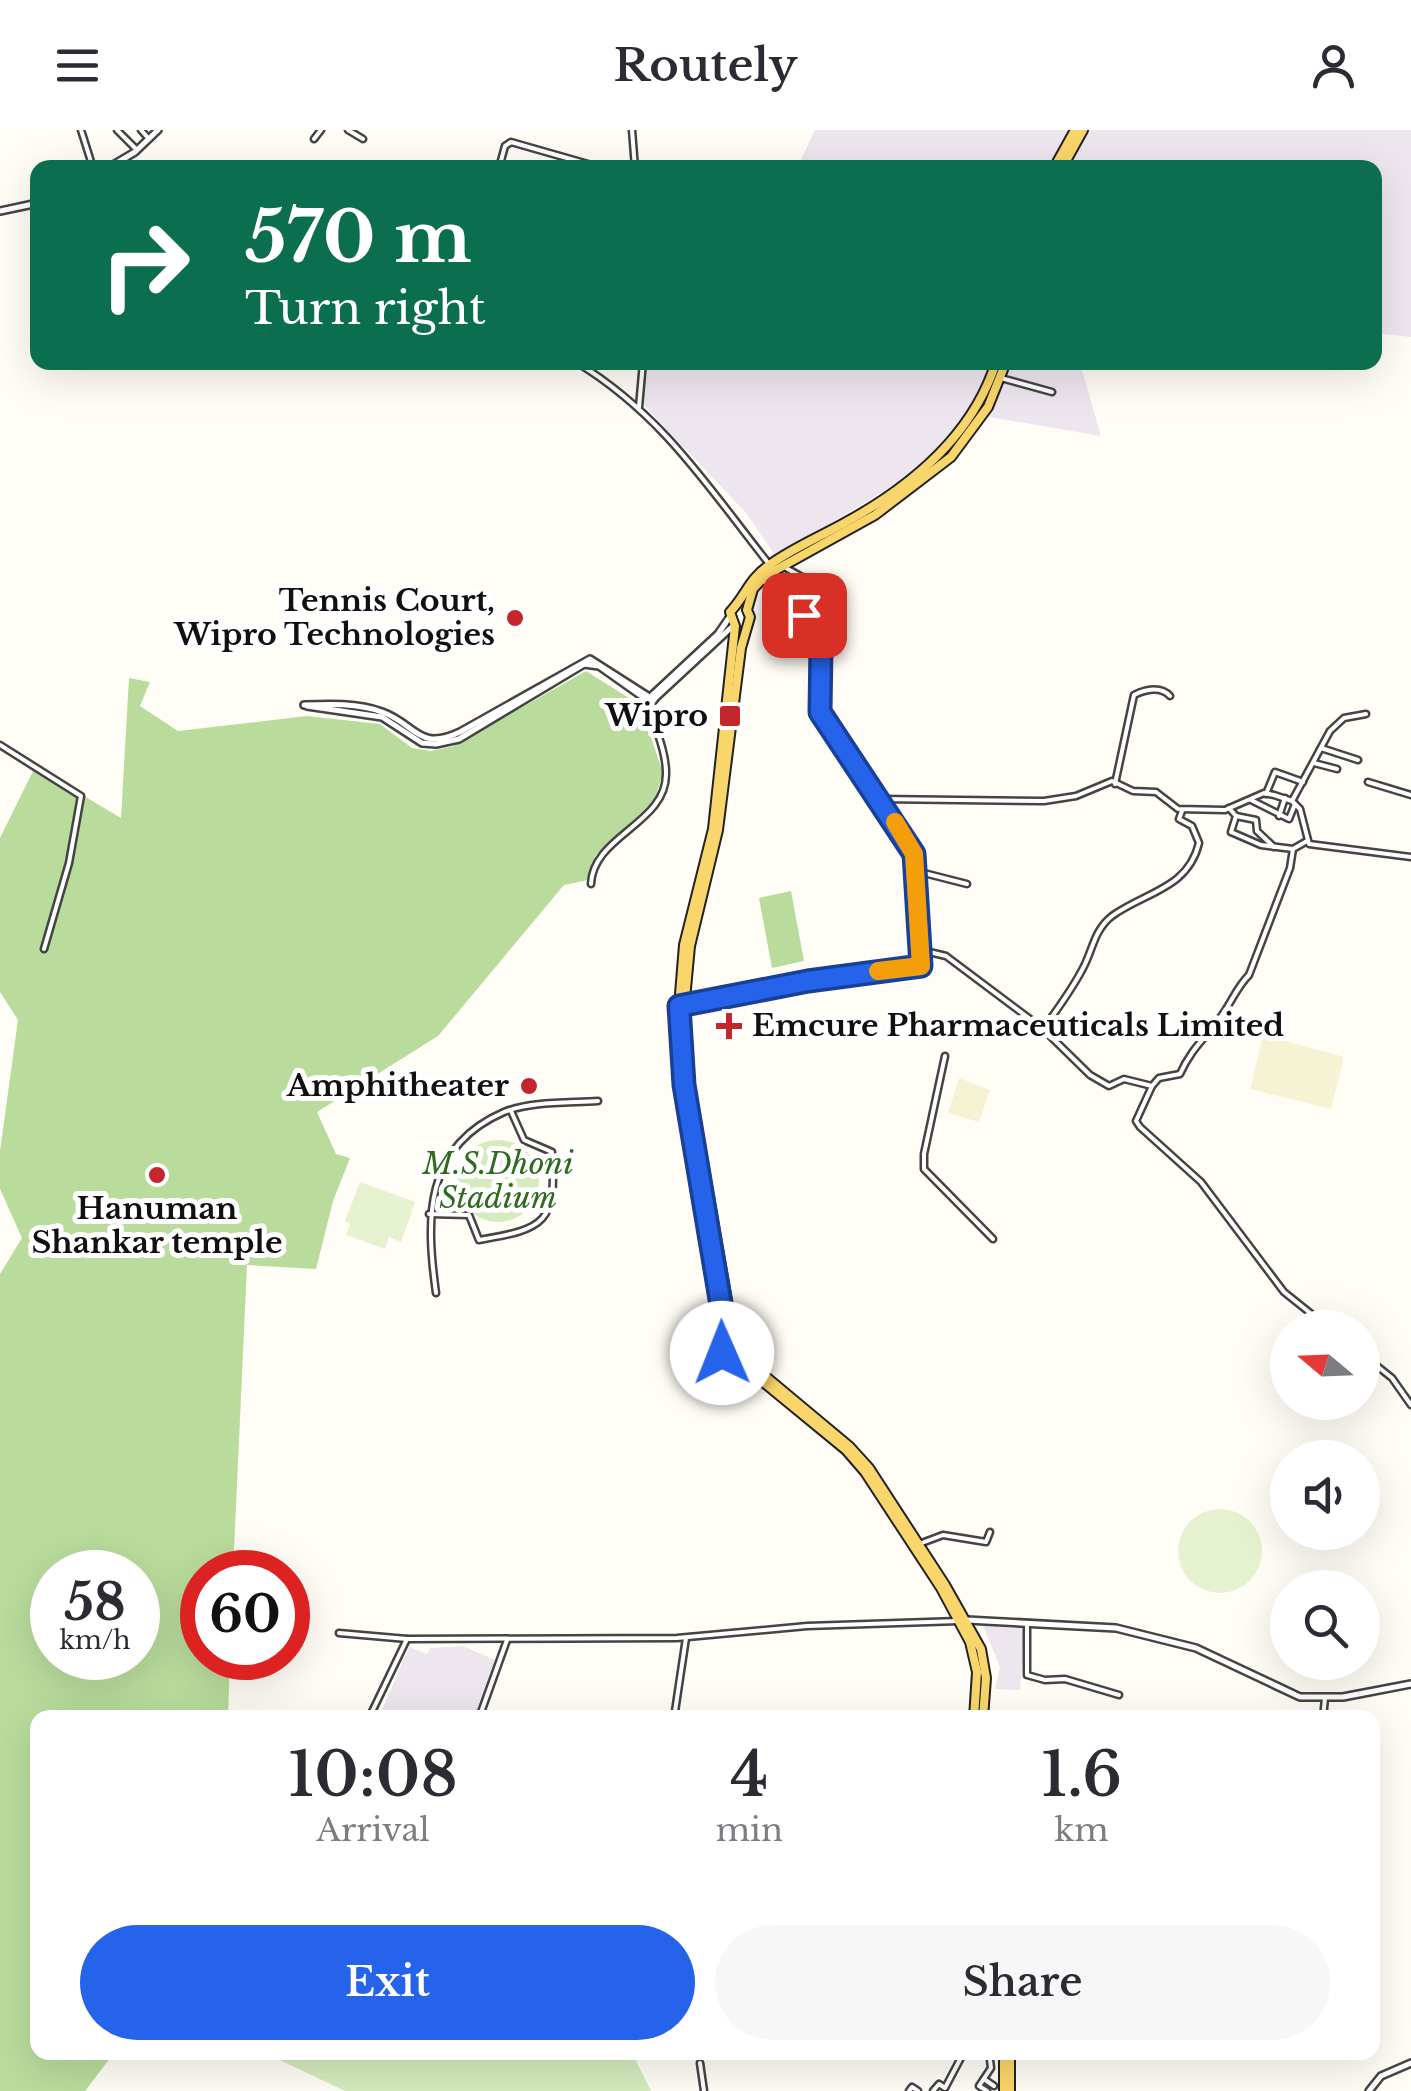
<!DOCTYPE html>
<style>
body{margin:0;font-family:"Libre Baskerville",serif;background:#f7f7f7;color:#2b2b33;height:100vh;display:flex;flex-direction:column;font-size:38px;white-space:nowrap}
*{box-sizing:border-box;margin:0}
p{font-size:32px;color:#7c7c81}
.icon{flex:none;width:55px;height:55px;fill:none;stroke:currentColor;stroke-width:2;stroke-linecap:round;stroke-linejoin:round}
.map{position:relative;flex:1;overflow:hidden}
.side{position:absolute;left:30px;top:1580px;width:1350px;height:350px;display:flex;flex-direction:column;background:#fff;border-radius:20px;box-shadow:0 10px 40px #0002}
.side>*{flex:none}
.guide{position:absolute;left:30px;top:30px;width:1352px;height:210px;border-radius:20px;box-shadow:0 10px 40px #0002;background:#0b6e4f;color:#fff;overflow:hidden}
.needle{width:65px;rotate:289deg}
.fabs{position:absolute;left:1270px;top:1180px;display:grid;gap:20px}
.fabs a{display:grid;place-items:center;width:110px;height:110px;border-radius:50%;background:#fff;box-shadow:0 10px 40px #0002;font-size:50px}
.speed{position:absolute;left:30px;top:1420px;display:flex;gap:20px;font-size:50px;font-weight:700;text-align:center}
.speed>*{display:grid;place-content:center;width:130px;height:130px;border-radius:50%;background:#fff;box-shadow:0 10px 40px #0002;line-height:1}
.speed small{font-size:25px;font-weight:400}
.speed .limit{border:15px solid #d22;background:#fff;color:#111}
.pin{position:absolute;display:grid;place-items:center;width:85px;height:85px;color:#fff;margin:-42px;border-radius:20px;box-shadow:0 5px 15px #0006}
.me{position:absolute;width:110px;margin:-55px;rotate:359deg;stroke-linejoin:round;filter:drop-shadow(0 0 8px #0008)}
.turn{display:flex;align-items:center;gap:35px;height:210px;padding:0 50px;font-size:45px}
.turn .icon{width:130px;height:130px;stroke-width:2.5}
.turn b{display:block;font-size:70px;line-height:85px}
.eta{display:flex;justify-content:space-evenly;align-items:center;height:170px;text-align:center}
.eta b{font-size:60px;font-weight:600;line-height:70px}
.cta{display:flex;gap:20px;margin-top:auto;padding:20px 50px}
.cta a{flex:1;height:115px;border-radius:60px;background:#2563eb;color:#fff;font-size:40px;font-weight:600;line-height:115px;text-align:center}
.cta a+a{background:#f7f7f7;color:#2b2b33}
header{display:flex;justify-content:space-between;align-items:center;height:130px;padding:0 50px;background:#fff;font-size:45px;font-weight:600}
.map>svg:first-child{display:block}
</style>
<header><svg class="icon" aria-label="menu" viewBox="0 0 24 24"><path d="M4 6h16M4 12h16M4 18h16"/></svg>Routely<svg class="icon" aria-label="person" viewBox="0 0 24 24"><circle cx="12" cy="8" r="4"/><path d="M4 21q1-7 8-7t8 7"/></svg></header>
<div class="map">
<svg width="1411" height="1961" viewBox="0 0 1411 1961">
<rect width="100%" height="100%" fill="#fffdf5"/>
<!-- industrial -->
<g fill="#eee6ef">
<polygon points="815,0 1411,0 1411,207 1375,203 1375,38 797,38"/>
<polygon points="639,233 1080,233 1101,306 971,284 958,306 919,339 776,427 747,384 639,270"/>
<polygon points="981,1491 1025,1494 1020,1560 995,1559 1000,1537"/>
<polygon points="463,1516 497,1531 477,1587 379,1587 409,1517 427,1524 430,1518"/>
</g>
<!-- farmland -->
<g fill="#f6f3d4">
<polygon points="1263,905 1344,927 1331,979 1250,959"/>
<polygon points="959,948 990,960 979,992 948,983"/>
</g>
<!-- green -->
<g fill="#d5ebbd">
<circle cx="498" cy="1051" r="41"/>
<polygon points="265,1923 632,1923 651,1961 345,1961"/>
</g>
<!-- forest -->
<g fill="#b9dc9c" fill-rule="evenodd">
<path d="M 586,541 L 640,575 L 663,643 L 654,671 L 595,726 L 588,750 L 564,755 L 438,906 L 317,982 L 336,1024 L 350,1028 L 333,1071 L 316,1139 L 247,1135 L 233,1442 L 202,1442 L 202,1528 L 230,1528 L 228,1587 L 38,1588 L 38,1922 L 114,1923 L 85,1961 L 0,1961 L 0,1144 L 22,1108 L 0,1059 L 0,1021 L 18,890 L 0,862 L 0,708 L 35,637 L 121,688 L 129,548 L 150,552 L 140,576 L 178,601 L 307,586 L 380,594 L 412,618 L 431,621 L 454,616 ZM 52,1442 L 138,1442 L 138,1528 L 52,1528 Z"/>
<polygon points="791,761 804,831 772,838 759,768"/>
</g>
<!-- pitch -->
<g fill="#e6f2cf">
<polygon points="360,1052 415,1072 401,1112 389,1107 385,1119 346,1105 350,1094 345,1091"/>
<circle cx="1220" cy="1421" r="42"/>
</g>
<g fill="none" stroke-linecap="round" stroke-linejoin="round">
<defs>
<g id="minor">
<polyline points="81,0 93,38"/>
<polyline points="117,0 137,20"/>
<polyline points="141,0 149,9"/>
<polyline points="348,0 363,9"/>
<polyline points="632,0 635,38"/>
<polyline points="314,9 321,0"/>
<polyline points="499,38 505,16 511,12 602,38"/>
<path d="M 576,232 C 663,285 708,357 769,434"/>
<polyline points="1001,248 1052,262"/>
<polyline points="639,277 643,232"/>
<polyline points="786,438 820,457"/>
<polyline points="776,444 821,515 820,582 914,724 921,836 906,838"/>
<polyline points="761,449 775,460 779,459"/>
<polyline points="0,615 81,666 69,733 44,819"/>
<polyline points="1321,618 1358,630"/>
<polyline points="1314,633 1337,639"/>
<polyline points="1368,652 1411,665"/>
<path d="M 1115,654 L 1134,565 C 1146,559 1161,556 1170,566"/>
<polyline points="1266,664 1275,642 1303,652"/>
<polyline points="879,669 1044,671 1076,666 1112,651 1133,661 1156,662 1178,679 1225,680 1264,663 1274,665 1292,671 1300,679 1309,714 1411,727"/>
<polyline points="1251,670 1289,689 1295,674"/>
<polyline points="1292,671 1330,601 1344,588 1366,584"/>
<polyline points="1229,678 1236,686 1231,702 1261,715 1293,719"/>
<polyline points="1236,686 1256,690 1257,701 1274,717"/>
<polyline points="1279,686 1285,668"/>
<polyline points="916,741 967,754"/>
<path d="M 591,754 C 593,705 667,694 666,643 C 666,620 654,596 649,575"/>
<polyline points="921,820 946,826 1042,898 1090,945 1109,956 1124,949 1152,956 1136,991 1140,997 1201,1052 1284,1162 1329,1198"/>
<polyline points="684,880 907,840 906,836 684,875"/>
<path d="M 1043,899 C 1057,880 1071,861 1082,840 C 1093,821 1093,801 1112,786 C 1145,762 1188,759 1199,713 L 1192,696 L 1179,689 L 1182,681"/>
<polyline points="945,926 924,1024 924,1039 993,1109"/>
<path d="M 1152,956 L 1159,948 L 1180,944 C 1192,917 1207,907 1222,885 C 1232,871 1237,857 1249,845 L 1290,738 L 1293,719 L 1307,711"/>
<path d="M 429,1084 L 469,1085 L 479,1110 C 545,1099 557,1093 552,1022 L 524,1010 L 511,981"/>
<path d="M 436,1163 C 426,1090 423,1017 504,982 C 531,971 569,973 598,971"/>
<polyline points="1362,1224 1392,1248 1411,1275"/>
<polyline points="919,1414 943,1405 986,1412 990,1402"/>
<polyline points="1027,1493 1027,1545 1045,1550 1065,1549 1119,1565"/>
<polyline points="339,1503 407,1509 677,1508 807,1496 959,1491"/>
<polyline points="369,1588 407,1509"/>
<polyline points="479,1588 507,1510"/>
<polyline points="674,1588 686,1508"/>
<polyline points="1323,1588 1325,1568"/>
<polyline points="759,1922 783,1922"/>
<polyline points="700,1933 704,1961"/>
<polyline points="984,1949 994,1956"/>
<polyline points="909,1961 912,1957 918,1961"/>
<polyline points="933,1961 939,1954 945,1958 964,1922"/>
<polyline points="987,1961 979,1956 991,1938 989,1922"/>
</g>
<g id="tertiary">
<polyline points="108,38 135,22 158,0"/>
<polyline points="0,81 38,73"/>
<polyline points="652,571 734,495"/>
<polyline points="649,574 647,570 718,504 729,488"/>
<path d="M 304,575 C 329,574 358,573 382,582 C 416,594 418,622 460,602 L 590,529 L 654,570"/>
<polyline points="307,576 382,587 422,613 436,614 459,609 584,534 599,536 647,570"/>
<polyline points="967,1490 1116,1498 1196,1518 1300,1567 1343,1567 1411,1554"/>
<polyline points="1369,1961 1381,1946 1411,1933"/>
</g>
<g id="primary">
<polyline points="1054,38 1075,0"/>
<polyline points="1062,38 1083,0"/>
<path d="M 974,1588 L 977,1542 L 970,1512 L 941,1458 L 865,1342 L 846,1320 L 757,1247 L 723,1228 L 725,1193 L 681,941 L 679,876 L 684,815 L 713,699 L 735,496 L 730,482 C 744,468 750,448 768,436 C 792,418 822,406 848,391 C 913,355 973,305 996,232"/>
<polyline points="983,1588 986,1548 981,1519 945,1455 869,1338 849,1316 753,1236 735,1215 689,954 684,880 690,816 718,700 741,518 750,487 747,480 753,459 765,446 875,385 951,327 988,277 1006,232"/>
<polyline points="1004,1961 1004,1922"/>
<polyline points="1010,1961 1010,1922"/>
</g>
</defs>
<!-- minor casing -->
<use href="#minor" stroke="#444" stroke-width="9"/>
<!-- tertiary casing -->
<use href="#tertiary" stroke="#444" stroke-width="10"/>
<!-- primary casing -->
<use href="#primary" stroke="#222" stroke-width="12"/>
<!-- minor -->
<use href="#minor" stroke="#fff" stroke-width="4"/>
<!-- tertiary -->
<use href="#tertiary" stroke="#fff" stroke-width="5"/>
<!-- primary -->
<use href="#primary" stroke="#f9d66b" stroke-width="8"/>
</g>
<g fill="none" stroke-linecap="round" stroke-linejoin="round">
<defs>
<polyline id="route" points="722,1223 726,1216 724,1193 684,955 679,876 808,851 921,836 914,724 820,582 821,515 804,485"/>
</defs>
<!-- route casing -->
<use href="#route" stroke="#184099" stroke-width="25"/>
<!-- route -->
<use href="#route" stroke="#2563eb" stroke-width="18"/>
<!-- slow -->
<polyline stroke="#f59e0b" stroke-width="18" points="878,841 921,836 914,724 895,692"/>
</g>
<!-- markers -->
<g fill="#c4262e" stroke="#fff" stroke-width="4">
<circle cx="515" cy="488" r="10"/>
<rect x="718" y="574" width="24" height="24" rx="5"/>
<path d="M724 881h10v10h10v10h-10v10h-10v-10h-10v-10h10z"/>
<circle cx="529" cy="956" r="10"/>
<circle cx="157" cy="1045" r="10"/>
</g>
<g text-anchor="middle" stroke-width="10" stroke-linejoin="round" paint-order="stroke">
<!-- poi labels -->
<g font-size="30" font-weight="bold" fill="#111" stroke="#fff" text-anchor="end">
<text x="495" y="481">Tennis Court,<tspan x="495" dy="34">Wipro Technologies</tspan></text>
<text x="708" y="596">Wipro</text>
<text x="752" y="906" text-anchor="start">Emcure Pharmaceuticals Limited</text>
<text x="509" y="966">Amphitheater</text>
<text x="157" y="1089" text-anchor="middle">Hanuman<tspan x="157" dy="34">Shankar temple</tspan></text>
</g>
<!-- park labels -->
<g font-size="30" font-style="italic" fill="#2f6b1f" stroke="#fff">
<text x="498" y="1044">M.S.Dhoni<tspan x="498" dy="34">Stadium</tspan></text>
</g>
</g>
</svg>
<div class="fabs">
<a><svg class="needle" viewBox="-14 -14 28 28"><path d="M0-13l5 13h-10z" fill="#e53935"/><path d="M0 13l5-13h-10z" fill="#7c7c81"/></svg></a>
<a><svg class="icon" aria-label="sound" viewBox="0 0 24 24"><path d="M4 9h4l5-4v14l-5-4H4zM17 9q2 3 0 6"/></svg></a>
<a><svg class="icon" aria-label="search" viewBox="0 0 24 24"><circle cx="10" cy="10" r="6"/><path d="M15 15l6 6"/></svg></a>
</div>
<div class="speed"><div>58<small>km/h</small></div><div class="limit">60</div></div>
<div class="pin" style="left:804px;top:485px;background:#d93025"><svg class="icon" aria-label="arrive" viewBox="0 0 24 24"><path d="M6 21V4h12l-3 4 3 4H6"/></svg></div>
<svg class="me" style="left:722px;top:1223px" viewBox="-20 -20 40 40"><circle r="19" fill="#fff"/><path d="M0-13L10 11 0 6-10 11z" fill="#2563eb"/></svg>
<div class="guide">
<div class="turn"><svg class="icon" aria-label="right" viewBox="0 0 24 24"><path d="M7 20v-9h11M14 6l5 5-5 5"/></svg><div><b>570 m</b>Turn right</div></div>
</div>
<section class="side">
<div class="eta">
<div><b>10:08</b><p>Arrival</p></div>
<div><b>4</b><p>min</p></div>
<div><b>1.6</b><p>km</p></div>
</div>
<div class="cta"><a>Exit</a><a>Share</a></div>
</section>
</div>
